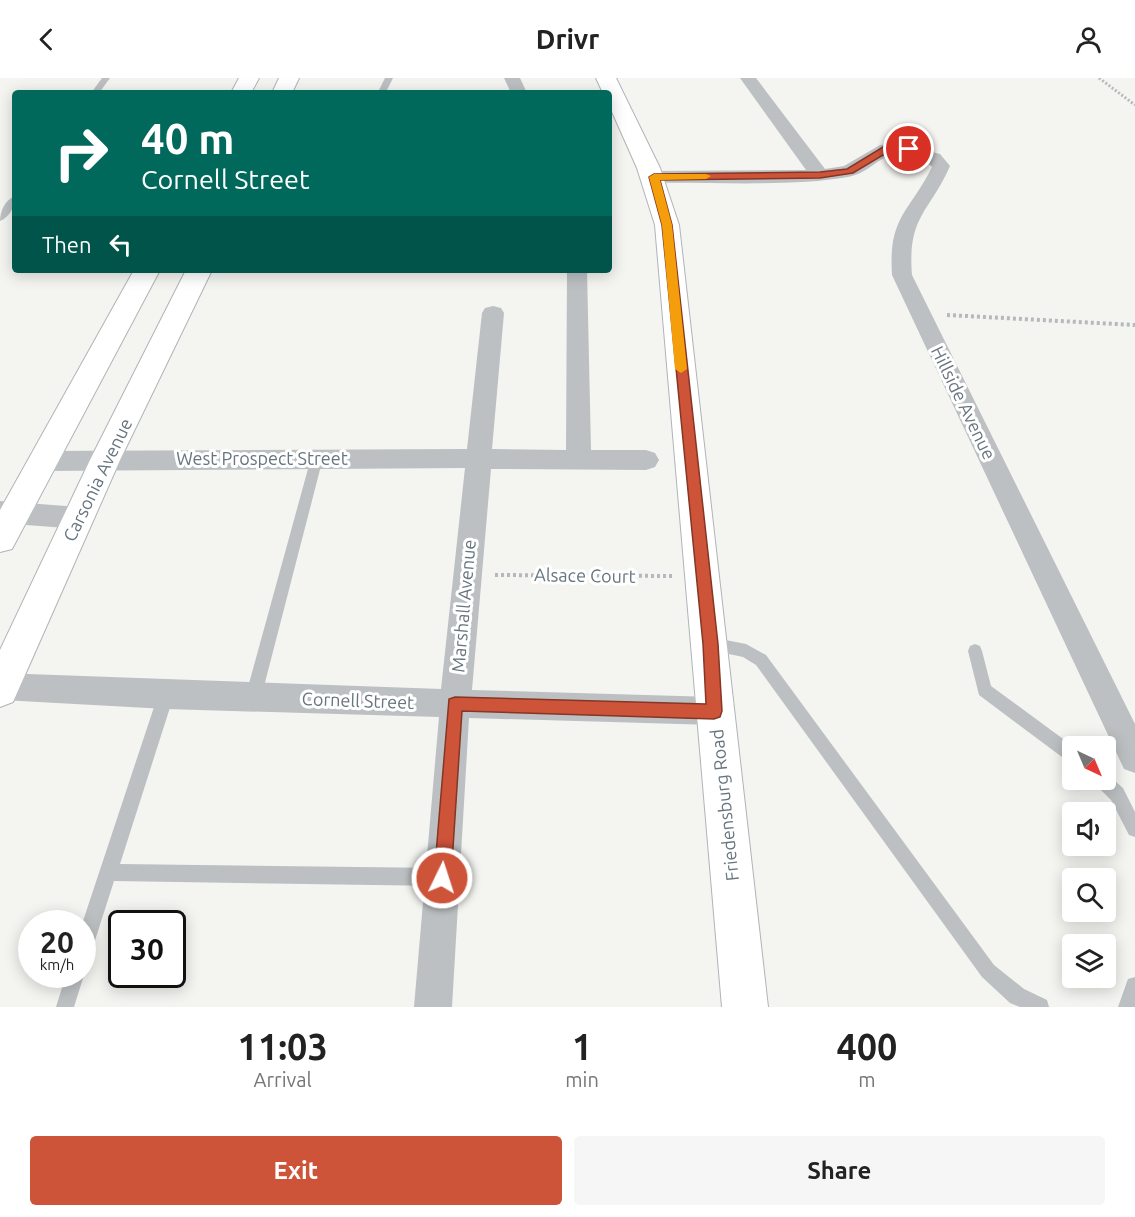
<!DOCTYPE html>
<style>
body{margin:0;font-family:Ubuntu,sans-serif;background:#f6f6f6;color:#222;height:100vh;display:flex;flex-direction:column;font-size:22px;white-space:nowrap}
*{box-sizing:border-box;margin:0}
p{font-size:20px;color:#767676}
.icon{flex:none;width:33px;height:33px;fill:none;stroke:currentColor;stroke-width:2;stroke-linecap:round;stroke-linejoin:round}
.map{position:relative;height:929px;overflow:hidden}
.drawer{display:flex;flex-direction:column;background:#fff;flex:1}
.drawer>*{flex:none}
.top-card{position:absolute;left:12px;top:12px;width:600px;height:183px;border-radius:6px;box-shadow:0 3px 15px #0003;background:#00695c;color:#fff;overflow:hidden}
.needle{width:39px;rotate:136deg}
.buttons{position:absolute;left:1062px;top:658px;display:grid;gap:12px}
.buttons a{display:grid;place-items:center;width:54px;height:54px;border-radius:6px;background:#fff;box-shadow:0 3px 15px #0003;font-size:30px}
.speed{position:absolute;left:18px;top:832px;display:flex;gap:12px;font-size:30px;font-weight:700;text-align:center}
.speed>*{display:grid;place-content:center;width:78px;height:78px;border-radius:50%;background:#fff;box-shadow:0 3px 15px #0003;line-height:1}
.speed small{font-size:15px;font-weight:400}
.speed .limit{border:3px solid #111;border-radius:9px;background:#fff;color:#111}
.pin{position:absolute;display:grid;place-items:center;width:51px;height:51px;color:#fff;margin:-26px;border:3px solid #fff;border-radius:50%;box-shadow:0 2px 6px #0007}
.me{position:absolute;width:66px;margin:-33px;rotate:4deg;stroke-linejoin:round;filter:drop-shadow(0 0 4px #0008)}
.turn{display:flex;align-items:center;gap:21px;height:126px;padding:0 30px;font-size:27px}
.turn .icon{width:78px;height:78px;stroke-width:2.5}
.turn b{display:block;font-size:42px;line-height:51px}
.then{display:flex;align-items:center;height:57px;padding:0 30px;background:#0003;gap:12px;font-size:22px}
.eta{display:flex;justify-content:space-evenly;align-items:center;height:102px;text-align:center}
.eta b{font-size:36px;font-weight:700;line-height:42px}
.primary-button{display:flex;gap:12px;margin-top:auto;padding:12px 30px}
.primary-button a{flex:1;height:69px;border-radius:6px;background:#cd5339;color:#fff;font-size:24px;font-weight:700;line-height:69px;text-align:center}
.primary-button a+a{background:#f6f6f6;color:#222}
header{display:flex;justify-content:space-between;align-items:center;height:78px;padding:0 30px;background:#fff;font-size:27px;font-weight:700}
.map>svg:first-child{display:block}
</style>
<header><svg class="icon" aria-label="back" viewBox="0 0 24 24"><path d="M15 5l-7 7 7 7"/></svg>Drivr<svg class="icon" aria-label="person" viewBox="0 0 24 24"><circle cx="12" cy="8" r="4"/><path d="M4 21q1-7 8-7t8 7"/></svg></header>
<div class="map">
<svg width="1135" height="929" viewBox="0 0 1135 929">
<rect width="100%" height="100%" fill="#f4f4f1"/>
<g fill="none" stroke-linecap="round" stroke-linejoin="round">
<defs>
<g id="secondary">
<polygon points="239,0 259,0 251,15 231,15"/>
<polygon points="279,0 299,0 292,15 272,15"/>
<polygon points="596,0 616,0 660,90 679,147 768,929 722,929 655,147 637,90 609,27 609,15 603,15"/>
<polygon points="134,192 160,192 12,471 0,474 0,432"/>
<polygon points="186,192 212,192 120,382 13,624 0,629 0,572 90,382"/>
</g>
</defs>
<!-- secondary casing -->
<use href="#secondary" stroke="#afb4b7" stroke-width="2"/>
<!-- path-far1 -->
<polyline stroke="#b6b9bb" stroke-width="3" stroke-dasharray="2 2" stroke-linecap="butt" points="1099,0 1135,27"/>
<!-- path -->
<g stroke="#b6b9bb" stroke-width="4" stroke-dasharray="3 3" stroke-linecap="butt">
<polyline points="947,237 1135,247"/>
<polyline points="495,497 673,498"/>
</g>
<!-- lane -->
<g fill="#bcc0c2" fill-rule="evenodd">
<polygon points="102,0 110,0 99,15 91,15"/>
<polygon points="385,0 393,0 386,14 383,15 379,12"/>
<path d="M 15,118 C 15,128 10,139 0,143 C 0,133 5,122 15,118 Z"/>
<polygon points="317,375 323,380 261,620 258,625 253,627 248,625 245,620 311,380"/>
<polygon points="710,559 746,566 766,577 994,887 1024,911 1047,922 1049,929 1020,929 1010,925 982,899 756,587 743,579 705,571 703,566 705,561"/>
<polygon points="975,566 980,568 982,573 991,608 1074,669 1072,684 1066,682 979,617 968,573 970,568"/>
<polygon points="166,610 171,612 174,617 120,786 442,790 448,793 451,799 448,805 442,808 114,803 91,875 88,881 82,884 82,846 158,617 161,612"/>
<polygon points="1106,695 1123,710 1135,734 1135,759 1129,757 1111,722 1097,708 1095,702 1106,702"/>
<polygon points="82,893 84,897 74,929 56,929 66,897 82,897"/>
<polygon points="1135,899 1135,929 1118,929 1128,901"/>
</g>
<!-- street -->
<g fill="#bcc0c2" fill-rule="evenodd">
<polygon points="504,0 520,0 527,15 511,15"/>
<path d="M 740,0 L 756,0 L 825,91 L 844,88 L 880,67 L 899,65 L 940,76 L 950,88 C 930,134 907,138 912,197 L 1135,646 L 1135,695 L 1124,691 L 892,197 C 888,138 910,134 932,89 C 926,82 919,81 911,79 C 880,70 875,94 848,99 C 790,109 714,104 654,105 L 645,99 L 654,93 L 806,92 Z"/>
<polygon points="567,192 587,192 591,372 646,372 655,375 659,382 655,389 646,392 491,391 472,612 714,619 725,623 729,633 725,643 714,647 469,640 452,929 414,929 439,639 166,631 2,622 0,595 441,611 465,390 45,393 36,390 32,383 36,376 45,373 467,371 482,235 485,230 493,228 501,230 504,235 492,371 566,372"/>
<polygon points="0,423 79,429 88,432 92,440 88,448 79,451 0,445"/>
</g>
<!-- secondary -->
<use href="#secondary" fill="#fff" fill-rule="evenodd"/>
</g>
<!-- route -->
<polygon fill="#cd5339" stroke="#853625" stroke-width="1.5" points="909,68 912,69 912,73 888,74 853,95 820,100 660,102 672,147 718,566 722,633 720,639 714,641 462,633 451,800 449,806 442,808 436,806 434,800 449,621 455,619 706,626 703,566 662,147 649,99 654,96 820,94 847,91 883,69"/>
<!-- slow -->
<polygon fill="#f59e0b" points="654,96 706,96 711,98 706,101 660,102 672,147 687,291 681,295 675,291 662,147 649,99"/>
<g text-anchor="middle" stroke-width="6" stroke-linejoin="round" paint-order="stroke">
<!-- street labels -->
<g font-size="18" fill="#67757e" stroke="#fff">
<text transform="translate(963 325) rotate(64)" y="6">Hillside Avenue</text>
<text x="262" y="387">West Prospect Street</text>
<text transform="translate(98 402) rotate(-64)" y="6">Carsonia Avenue</text>
<text transform="translate(585 498) rotate(1)" y="6">Alsace Court</text>
<text transform="translate(464 528) rotate(-85)" y="6">Marshall Avenue</text>
<text transform="translate(358 623) rotate(2)" y="6">Cornell Street</text>
<text transform="translate(725 727) rotate(-96)" y="6">Friedensburg Road</text>
</g>
</g>
</svg>
<div class="buttons">
<a><svg class="needle" viewBox="-14 -14 28 28"><path d="M0-13l5 13h-10z" fill="#e53935"/><path d="M0 13l5-13h-10z" fill="#767676"/></svg></a>
<a><svg class="icon" aria-label="sound" viewBox="0 0 24 24"><path d="M4 9h4l5-4v14l-5-4H4zM17 9q2 3 0 6"/></svg></a>
<a><svg class="icon" aria-label="search" viewBox="0 0 24 24"><circle cx="10" cy="10" r="6"/><path d="M15 15l6 6"/></svg></a>
<a><svg class="icon" aria-label="layers" viewBox="0 0 24 24"><path d="M12 4l9 5-9 5-9-5zM3 14l9 5 9-5"/></svg></a>
</div>
<div class="speed"><div>20<small>km/h</small></div><div class="limit">30</div></div>
<div class="pin" style="left:909px;top:71px;background:#d93025"><svg class="icon" aria-label="arrive" viewBox="0 0 24 24"><path d="M6 21V4h12l-3 4 3 4H6"/></svg></div>
<svg class="me" style="left:442px;top:800px" viewBox="-20 -20 40 40"><circle r="17" fill="#cd5339" stroke="#fff" stroke-width="3"/><path d="M0-11L8 9 0 5-8 9z" fill="#fff"/></svg>
<div class="top-card">
<div class="turn"><svg class="icon" aria-label="right" viewBox="0 0 24 24"><path d="M7 20v-9h11M14 6l5 5-5 5"/></svg><div><b>40 m</b>Cornell Street</div></div>
<div class="then">Then<svg class="icon" aria-label="left" viewBox="0 0 24 24"><path d="M17 20v-9H6M10 6l-5 5 5 5"/></svg></div>
</div>
</div>
<section class="drawer">
<div class="eta">
<div><b>11:03</b><p>Arrival</p></div>
<div><b>1</b><p>min</p></div>
<div><b>400</b><p>m</p></div>
</div>
<div class="primary-button"><a>Exit</a><a>Share</a></div>
</section>
